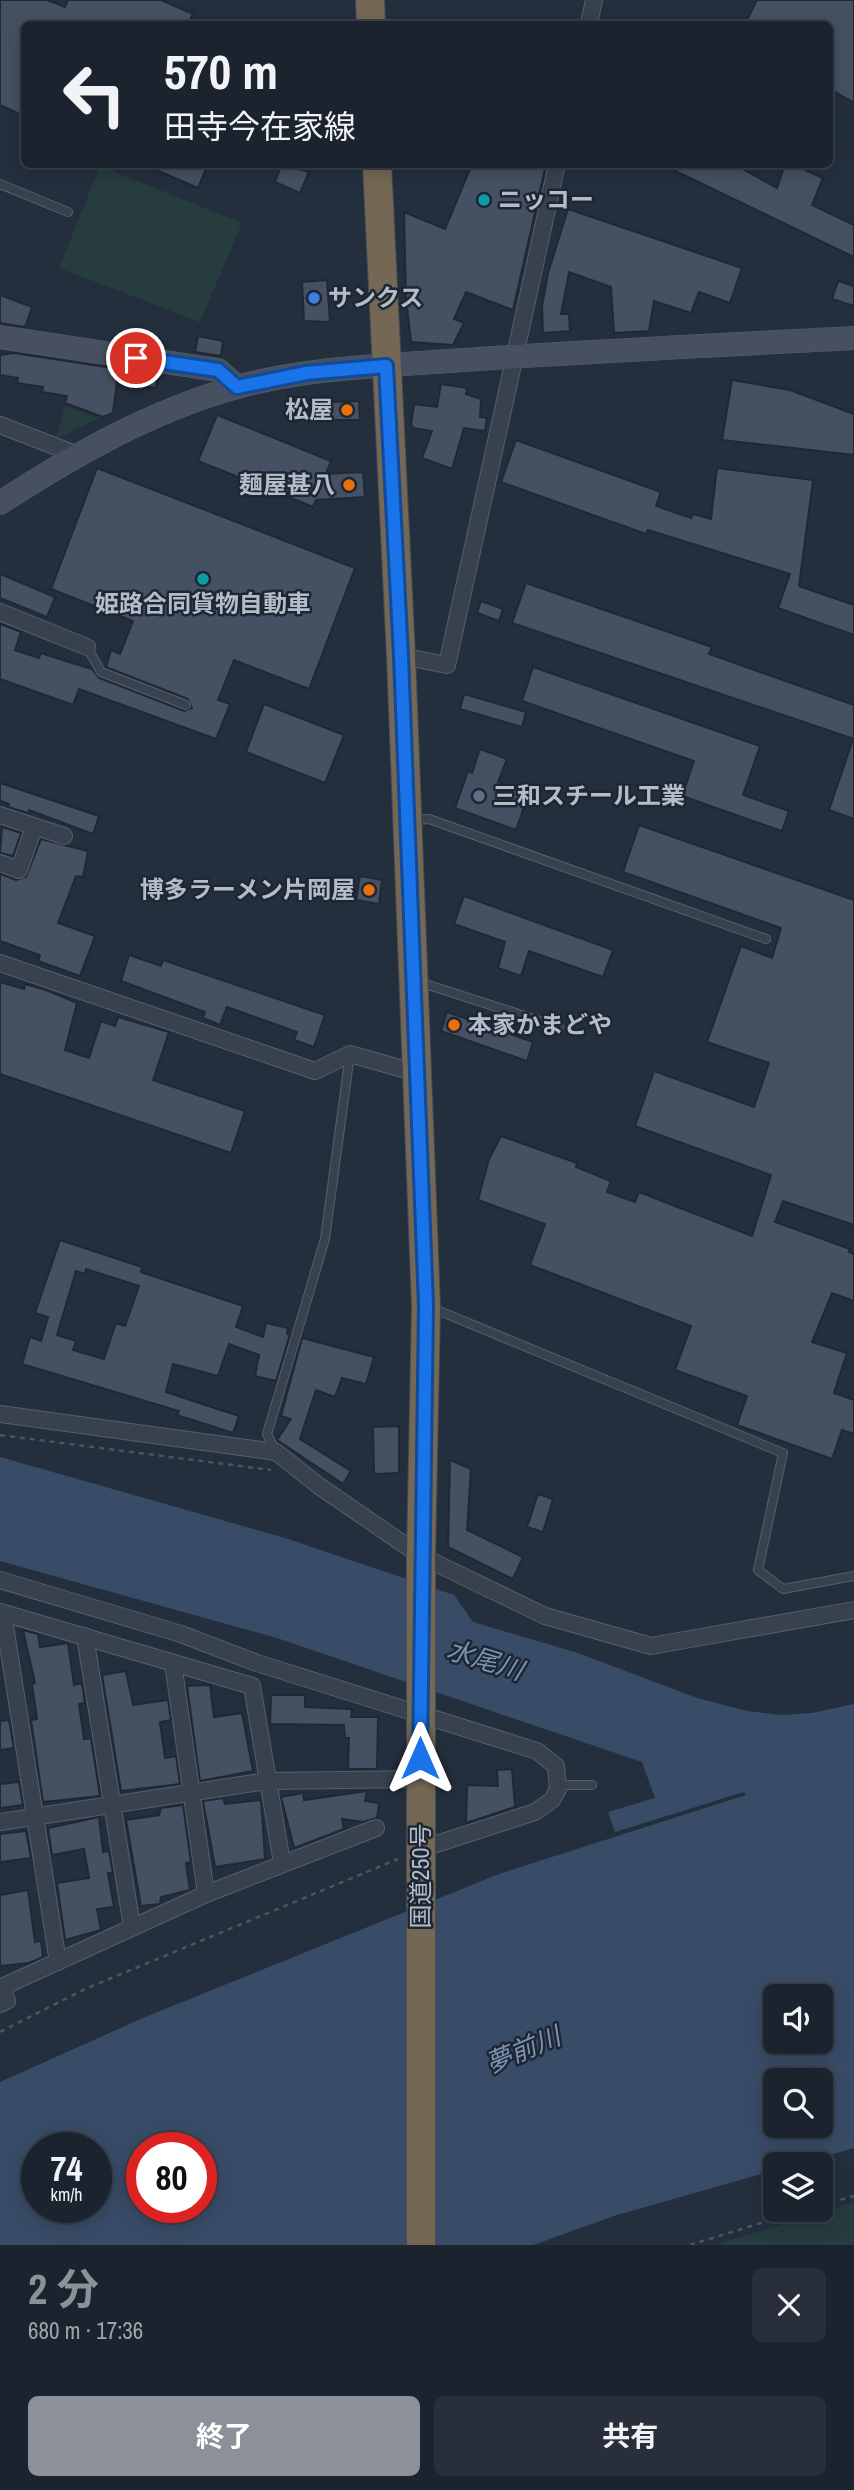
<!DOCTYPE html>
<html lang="ja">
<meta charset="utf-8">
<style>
body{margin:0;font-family:"Archivo Narrow","Noto Sans JP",sans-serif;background:#282f3a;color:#f1f3f6;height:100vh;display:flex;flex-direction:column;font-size:26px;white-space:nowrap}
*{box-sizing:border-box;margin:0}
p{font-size:23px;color:#a0a4aa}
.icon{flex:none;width:38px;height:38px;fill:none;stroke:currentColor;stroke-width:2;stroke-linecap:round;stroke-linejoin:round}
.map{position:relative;height:2245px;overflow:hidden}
.sheet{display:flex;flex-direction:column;background:#1b232e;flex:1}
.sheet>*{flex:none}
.hud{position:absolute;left:21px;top:21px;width:812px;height:147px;border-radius:10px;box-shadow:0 4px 18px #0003,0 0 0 2px #39404a;background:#1b232e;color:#f1f3f6;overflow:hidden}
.tools{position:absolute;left:763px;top:1984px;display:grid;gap:14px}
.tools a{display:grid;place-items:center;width:70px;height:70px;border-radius:10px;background:#1b232e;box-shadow:0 4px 18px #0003,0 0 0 2px #39404a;font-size:35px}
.speed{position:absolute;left:21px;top:2132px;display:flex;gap:14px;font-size:35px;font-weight:700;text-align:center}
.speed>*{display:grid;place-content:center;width:91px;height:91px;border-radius:50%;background:#1b232e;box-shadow:0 4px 18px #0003,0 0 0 2px #39404a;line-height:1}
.speed small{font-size:18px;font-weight:400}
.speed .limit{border:10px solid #d22;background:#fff;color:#111}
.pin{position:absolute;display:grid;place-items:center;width:60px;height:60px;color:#fff;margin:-30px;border:4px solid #fff;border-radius:50%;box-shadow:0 2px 7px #0007}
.me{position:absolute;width:77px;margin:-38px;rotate:0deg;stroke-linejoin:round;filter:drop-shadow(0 0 5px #0008)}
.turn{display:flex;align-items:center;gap:24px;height:147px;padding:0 28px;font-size:32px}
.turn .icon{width:91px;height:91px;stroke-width:2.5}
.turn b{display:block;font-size:49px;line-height:60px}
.round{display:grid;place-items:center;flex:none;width:74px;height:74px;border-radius:10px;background:#282f3a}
.summary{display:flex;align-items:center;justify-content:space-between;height:119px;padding:0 28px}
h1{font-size:42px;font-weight:700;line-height:52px;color:#8c9099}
.cta{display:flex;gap:14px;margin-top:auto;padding:14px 28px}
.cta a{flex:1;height:80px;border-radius:10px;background:#8c9099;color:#fff;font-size:28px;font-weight:700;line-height:80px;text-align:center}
.cta a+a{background:#282f3a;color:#f1f3f6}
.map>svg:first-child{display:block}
</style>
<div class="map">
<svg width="854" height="2245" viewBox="0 0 854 2245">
<rect width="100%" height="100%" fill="#242f3e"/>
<!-- green -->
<g fill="#263c3f">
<polygon points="100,166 242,223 200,322 59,268"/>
<polygon points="65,406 99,418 56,439"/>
<polygon points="854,2202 854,2245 715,2245"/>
</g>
<!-- water -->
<path fill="#394c67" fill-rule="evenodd" d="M 0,1457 L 285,1538 L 454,1595 L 473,1622 L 578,1653 L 697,1698 L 747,1711 L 782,1715 L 812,1713 L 854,1704 L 854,2148 L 795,2165 L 775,2165 L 775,2170 L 617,2215 L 533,2245 L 0,2245 L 0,2082 L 143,2018 L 499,1874 L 746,1795 L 744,1792 L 615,1832 L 608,1812 L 655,1798 L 642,1762 L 277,1638 L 0,1561 ZM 775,1997 L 821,1997 L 821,2042 L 775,2042 ZM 775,2081 L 821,2081 L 821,2126 L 775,2126 ZM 37,2147 L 96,2147 L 96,2207 L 37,2207 ZM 142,2147 L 201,2147 L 201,2207 L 142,2207 Z"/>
<!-- building -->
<g fill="#455162" stroke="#1f2835" stroke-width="2" fill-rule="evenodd">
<polygon points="0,0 47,0 65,7 68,0 161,0 193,14 188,24 24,24 24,116 0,105"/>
<polygon points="757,0 854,0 854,103 830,89 830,24 745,24"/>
<polygon points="142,164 208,164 198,188"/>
<polygon points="282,164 309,172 300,193 275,182"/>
<polygon points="472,164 546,164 513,310 466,292 454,319 464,323 453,345 411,342 406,298 404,212 445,229"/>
<polygon points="661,164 734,164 777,188 785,164 792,164 823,178 812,205 854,225 854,257"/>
<polygon points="568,209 742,268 730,303 699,292 691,313 654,301 649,331 614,333 611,287 569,272 561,314 569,314 570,331 543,333 542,307 548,273"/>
<polygon points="327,280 330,322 304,321 302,282"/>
<polygon points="838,281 854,286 854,306 832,299"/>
<polygon points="0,295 32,307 25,327 0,323"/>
<polygon points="198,336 223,341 221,356 195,352"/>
<polygon points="14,353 158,375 156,388 117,382 113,413 103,417 65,403 67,396 42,392 43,387 17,383 18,378 0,375 0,355"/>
<polygon points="732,380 790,390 854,414 854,455 722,440"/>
<polygon points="441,384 467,388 466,394 481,399 480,417 487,418 485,431 464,428 452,469 422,458 432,431 413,428 411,424 414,404 437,407"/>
<polygon points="359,401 360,420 329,420 328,402"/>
<polygon points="217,415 331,461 326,474 363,472 365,497 316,500 313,507 198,461"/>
<polygon points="516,440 661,492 656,506 691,518 693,514 711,519 717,468 813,480 799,586 854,605 854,635 778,608 790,574 648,530 646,534 501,482"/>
<polygon points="97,468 355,568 309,689 234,660 218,700 230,704 216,739 79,689 73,705 0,679 0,624 21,632 15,650 39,658 41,653 69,662 92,669 99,678 184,711 192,708 188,699 106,667 111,650 120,654 133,621 51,589"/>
<polygon points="0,574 55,597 47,617 0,598"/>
<polygon points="526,583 712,647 709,654 854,705 854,739 512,623"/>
<polygon points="481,601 503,609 499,621 477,613"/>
<polygon points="533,667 760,746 743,795 789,811 782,831 682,796 694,761 522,701"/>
<polygon points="464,694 526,712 522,727 460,709"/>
<polygon points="264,704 344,735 325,783 246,752"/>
<polygon points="852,742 854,742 854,819 829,810"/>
<polygon points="480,749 507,759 498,782 529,793 516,830 455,808 468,771 472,773"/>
<polygon points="0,783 99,816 93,834 29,810 28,813 8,807 9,804 0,801"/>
<polygon points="639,825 854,900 854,1225 783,1201 775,1222 850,1249 849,1252 854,1254 854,1301 832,1293 812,1342 847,1353 834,1393 854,1400 854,1434 842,1430 832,1459 737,1425 747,1396 675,1370 691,1326 530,1265 545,1224 478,1200 489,1159 501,1136 577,1163 576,1167 611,1181 607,1192 635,1202 639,1192 752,1236 771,1175 635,1126 654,1071 754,1107 769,1063 707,1042 741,946 772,958 781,928 623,872"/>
<polygon points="2,827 21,833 13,856 0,853"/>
<polygon points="41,839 88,851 83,877 76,876 58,923 95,936 80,976 38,961 40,955 0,941 0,874 16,880 26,877"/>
<polygon points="360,876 382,880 379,904 356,900"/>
<polygon points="464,896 613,950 603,977 529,951 521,976 498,968 505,942 454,924"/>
<polygon points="129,955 161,966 163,960 325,1015 314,1047 294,1040 297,1032 227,1007 220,1025 203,1018 205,1012 121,981"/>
<polygon points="0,982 24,989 25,984 46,990 77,1003 65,1050 89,1058 101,1021 115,1026 118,1017 169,1032 153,1080 245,1111 231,1153 0,1074"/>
<polygon points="447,1012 533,1042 527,1061 441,1031"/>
<path d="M 60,1240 L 142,1267 L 141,1272 L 243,1306 L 236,1327 L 263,1337 L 266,1323 L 288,1328 L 287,1334 L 290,1334 L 276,1381 L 255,1376 L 259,1355 L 229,1344 L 218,1376 L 173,1364 L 166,1392 L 239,1416 L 233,1433 L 177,1415 L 179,1411 L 22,1364 L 30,1337 L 41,1341 L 48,1317 L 35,1313 ZM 86,1269 L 139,1286 L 125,1326 L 116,1323 L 104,1359 L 73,1350 L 76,1341 L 57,1335 L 76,1271 L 85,1274 Z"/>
<polygon points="302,1338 374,1357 366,1384 342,1378 335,1397 316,1390 300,1439 351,1471 343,1484 277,1440 291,1419 281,1416"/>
<polygon points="399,1426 399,1473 374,1474 373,1427"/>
<polygon points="450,1460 471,1469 467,1530 523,1557 513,1579 448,1547"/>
<polygon points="538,1494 553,1499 543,1532 527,1527"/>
<polygon points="23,1630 38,1634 40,1647 68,1643 74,1685 82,1683 85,1703 79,1704 84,1739 91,1738 100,1796 43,1802 31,1720 37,1719 32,1684 35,1683"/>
<polygon points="126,1671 133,1705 168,1700 171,1720 160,1722 165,1758 176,1756 180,1784 121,1791 102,1675"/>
<polygon points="210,1685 214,1717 242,1713 253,1771 200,1781 187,1686"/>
<polygon points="271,1695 305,1695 305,1707 352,1709 351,1717 378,1717 377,1769 348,1769 349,1738 345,1738 344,1725 270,1724"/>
<polygon points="9,1720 14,1748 0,1750 0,1721"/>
<polygon points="512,1769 515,1807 466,1823 467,1785 498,1786 497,1770"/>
<polygon points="19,1782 23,1805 0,1808 0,1784"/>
<polygon points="367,1791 365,1801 379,1803 377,1818 363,1822 342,1819 344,1829 294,1848 281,1797 303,1793 304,1800"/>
<polygon points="223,1798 225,1804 261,1800 265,1859 215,1867 203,1801"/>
<polygon points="183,1805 191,1862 186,1863 190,1890 161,1897 160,1904 141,1906 126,1820 159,1815 161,1808"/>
<polygon points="99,1817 103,1852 109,1851 113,1873 108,1873 114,1907 97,1909 101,1930 65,1940 57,1883 89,1878 84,1849 52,1855 48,1828"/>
<polygon points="26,1831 31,1858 0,1862 0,1834"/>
<polygon points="28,1890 35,1942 41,1941 43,1957 29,1963 0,1966 0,1895"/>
</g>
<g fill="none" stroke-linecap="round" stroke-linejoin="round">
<defs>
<g id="lane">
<polyline points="0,184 68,212"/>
<polyline points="87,647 101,672 186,705"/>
<polyline points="414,820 429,819 766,939"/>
<polyline points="419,982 559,1027"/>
<polyline points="432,1308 783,1453 758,1570 783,1589 854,1576"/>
<polyline points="276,1452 267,1434 325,1239 350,1054"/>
<polyline points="558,1785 592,1785"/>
</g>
<g id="street">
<polyline points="589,24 594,0"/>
<polyline points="0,425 75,454"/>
<polyline points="0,612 87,647"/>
<polyline points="401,656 447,665 557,164"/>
<polyline points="0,815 64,836"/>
<polyline points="0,863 19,870 34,827"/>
<polyline points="0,963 315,1071 350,1054 417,1073"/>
<polyline points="0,1414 276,1452 319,1486 421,1556 545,1616 651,1646 854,1610"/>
<polyline points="0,1580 181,1634 257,1663 537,1751 556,1766 558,1789 552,1800 535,1812 421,1849"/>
<polyline points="0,1612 252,1686 282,1863"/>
<polyline points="3,1613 58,1962"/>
<polyline points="85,1636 132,1927"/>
<polyline points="173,1663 206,1894"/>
<polyline points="0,1822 267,1781 420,1779"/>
<polyline points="0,1988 206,1894 376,1828"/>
<polyline points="0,2004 7,2001 3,1987"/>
</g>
<g id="secondary">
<polyline points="0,337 218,370 237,387"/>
<path d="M 0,503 C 74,455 151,411 237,387 C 310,367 387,366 463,360 C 593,351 724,345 854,338"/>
</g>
<g id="highway">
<polyline points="370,0 371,24"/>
<polyline points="377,164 401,656 426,1306 421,1556 421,2245"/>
</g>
</defs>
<!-- lane casing -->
<use href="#lane" stroke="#565f6c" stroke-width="10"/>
<!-- street casing -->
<use href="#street" stroke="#565f6c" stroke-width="18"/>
<!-- secondary casing -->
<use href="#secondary" stroke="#565f6c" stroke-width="24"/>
<!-- highway casing -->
<use href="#highway" stroke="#434c59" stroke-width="30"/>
<!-- path -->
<g stroke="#44595c" stroke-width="2.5" stroke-dasharray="5 5" stroke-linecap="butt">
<polyline points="0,1435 271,1470"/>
<polyline points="0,2032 85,1989 398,1859"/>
<polyline points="821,2205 854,2196"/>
<polyline points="690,2245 803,2210"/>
</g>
<!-- lane -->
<use href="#lane" stroke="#38414e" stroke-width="8"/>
<!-- street -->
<use href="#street" stroke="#38414e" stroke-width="16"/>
<!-- secondary -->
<use href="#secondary" stroke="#465061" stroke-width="23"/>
<!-- highway -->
<use href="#highway" stroke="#746855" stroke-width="28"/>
</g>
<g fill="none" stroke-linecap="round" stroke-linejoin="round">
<defs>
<polyline id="route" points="136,358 218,370 237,387 306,373 386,366 401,656 426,1306 420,1758"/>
</defs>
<!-- route casing -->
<use href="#route" stroke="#114b97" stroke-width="18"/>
<!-- route -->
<use href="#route" stroke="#1a73e8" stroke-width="12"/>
</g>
<!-- markers -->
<g fill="#0f9aa8" stroke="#1d2633" stroke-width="2.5">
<circle cx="484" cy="200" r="7"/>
<circle cx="203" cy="579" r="7"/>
</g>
<circle fill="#3f7fe0" stroke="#1d2633" stroke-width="2.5" cx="314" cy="298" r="7"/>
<g fill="#e8710a" stroke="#1d2633" stroke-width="2.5">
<circle cx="347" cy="410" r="7"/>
<circle cx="349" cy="485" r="7"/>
<circle cx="369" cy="890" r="7"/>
<circle cx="454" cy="1025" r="7"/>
</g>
<circle fill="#5c6f8a" stroke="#1d2633" stroke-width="2.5" cx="479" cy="796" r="7"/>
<g text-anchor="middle" stroke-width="5" stroke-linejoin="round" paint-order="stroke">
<!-- poi labels -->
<g font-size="24" font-weight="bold" fill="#b4bcc9" stroke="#1d2633" text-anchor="start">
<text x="498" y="208">ニッコー</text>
<text x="328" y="306">サンクス</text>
<text x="333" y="418" text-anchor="end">松屋</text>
<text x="335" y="493" text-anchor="end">麺屋甚八</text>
<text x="203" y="612" text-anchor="middle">姫路合同貨物自動車</text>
<text x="493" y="804">三和スチール工業</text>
<text x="355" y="898" text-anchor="end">博多ラーメン片岡屋</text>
<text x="468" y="1033">本家かまどや</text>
</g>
<!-- street labels -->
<g font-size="24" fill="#b4bcc9" stroke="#1d2633">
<text transform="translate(421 1876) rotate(-90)" y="8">国道250号</text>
</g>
<!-- water labels -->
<g font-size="26" font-style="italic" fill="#7c92b1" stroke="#1d2633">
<text transform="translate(485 1660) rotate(17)" y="9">水尾川</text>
<text transform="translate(523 2050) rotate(-23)" y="9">夢前川</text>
</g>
</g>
</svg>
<div class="tools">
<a><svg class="icon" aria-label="sound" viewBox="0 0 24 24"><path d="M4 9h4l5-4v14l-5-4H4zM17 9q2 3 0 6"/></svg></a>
<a><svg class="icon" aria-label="search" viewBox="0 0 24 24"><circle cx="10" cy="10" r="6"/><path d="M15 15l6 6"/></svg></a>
<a><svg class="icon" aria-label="layers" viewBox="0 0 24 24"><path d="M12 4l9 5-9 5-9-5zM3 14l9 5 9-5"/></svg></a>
</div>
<div class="speed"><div>74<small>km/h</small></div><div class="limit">80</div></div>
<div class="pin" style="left:136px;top:358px;background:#d93025"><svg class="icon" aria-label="arrive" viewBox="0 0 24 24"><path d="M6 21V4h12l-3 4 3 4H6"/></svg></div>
<svg class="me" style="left:420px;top:1758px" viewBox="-20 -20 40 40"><path d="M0-17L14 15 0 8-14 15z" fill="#1a73e8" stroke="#fff" stroke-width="4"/></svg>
<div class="hud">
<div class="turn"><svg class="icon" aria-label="left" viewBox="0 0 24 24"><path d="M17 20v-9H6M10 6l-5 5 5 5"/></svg><div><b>570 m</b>田寺今在家線</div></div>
</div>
</div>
<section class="sheet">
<div class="summary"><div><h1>2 分</h1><p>680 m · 17:36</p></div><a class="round"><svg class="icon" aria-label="close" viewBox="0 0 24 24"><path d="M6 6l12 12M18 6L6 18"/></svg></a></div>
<div class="cta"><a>終了</a><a>共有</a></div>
</section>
